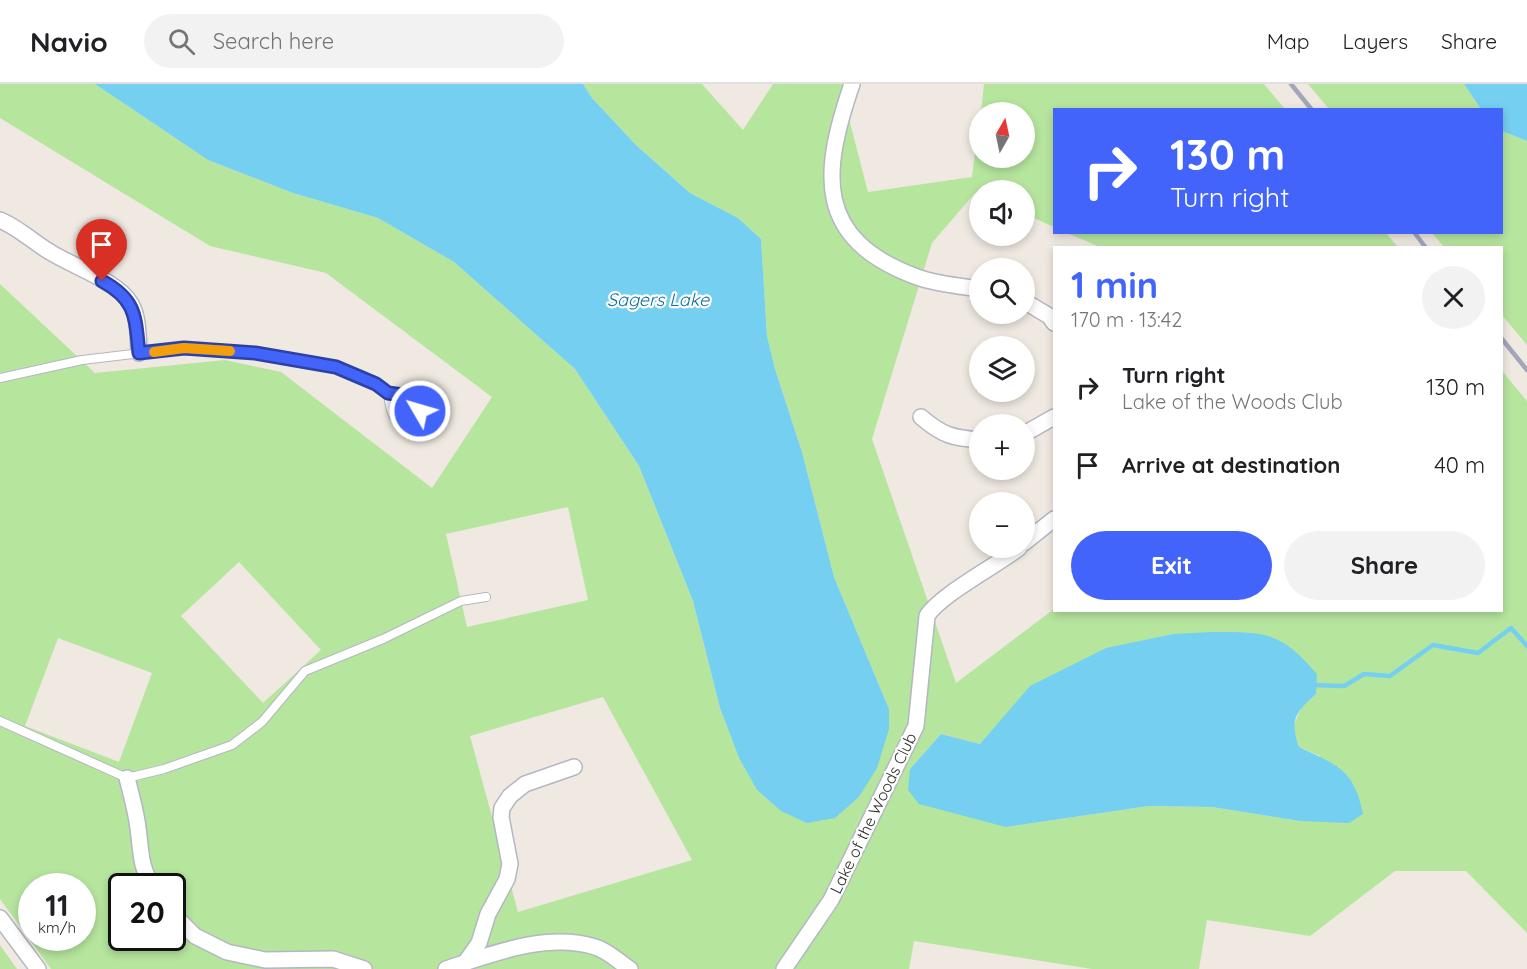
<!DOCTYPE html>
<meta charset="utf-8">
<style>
body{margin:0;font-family:Quicksand,sans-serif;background:#f2f2f2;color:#202124;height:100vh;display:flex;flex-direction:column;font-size:22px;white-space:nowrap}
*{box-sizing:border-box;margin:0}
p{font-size:20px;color:#757577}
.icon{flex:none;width:33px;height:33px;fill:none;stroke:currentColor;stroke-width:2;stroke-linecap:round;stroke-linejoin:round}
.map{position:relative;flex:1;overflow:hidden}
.drawer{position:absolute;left:1053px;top:162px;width:450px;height:366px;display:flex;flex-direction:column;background:#fff;border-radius:0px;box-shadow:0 3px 9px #0003}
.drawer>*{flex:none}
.guide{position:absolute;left:1053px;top:24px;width:450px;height:126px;border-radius:0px;box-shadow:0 3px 9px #0003;background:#4264fb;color:#fff;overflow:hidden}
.needle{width:39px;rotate:9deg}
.buttons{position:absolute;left:969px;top:18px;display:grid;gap:12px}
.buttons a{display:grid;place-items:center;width:66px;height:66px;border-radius:50%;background:#fff;box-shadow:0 3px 9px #0003;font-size:30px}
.speed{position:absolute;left:18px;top:789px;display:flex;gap:12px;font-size:30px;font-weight:700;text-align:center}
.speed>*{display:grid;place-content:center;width:78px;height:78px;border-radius:50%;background:#fff;box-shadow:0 3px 9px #0003;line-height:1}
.speed small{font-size:15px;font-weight:400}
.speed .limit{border:3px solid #111;border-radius:9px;background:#fff;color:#111}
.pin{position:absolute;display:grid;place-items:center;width:51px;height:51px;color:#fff;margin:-62px -26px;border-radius:50% 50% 50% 0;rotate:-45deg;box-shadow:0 0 6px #0007}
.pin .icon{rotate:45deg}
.me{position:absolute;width:66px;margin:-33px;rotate:308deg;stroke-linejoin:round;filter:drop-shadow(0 0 4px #0008)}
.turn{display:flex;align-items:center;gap:21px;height:126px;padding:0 18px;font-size:27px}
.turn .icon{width:78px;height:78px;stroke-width:2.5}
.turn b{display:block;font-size:42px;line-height:51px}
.round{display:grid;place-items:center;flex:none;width:63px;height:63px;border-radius:32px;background:#f2f2f2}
.head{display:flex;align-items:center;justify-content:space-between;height:102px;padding:0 18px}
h1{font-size:36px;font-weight:700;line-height:45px;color:#4264fb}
.primary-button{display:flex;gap:12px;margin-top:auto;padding:12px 18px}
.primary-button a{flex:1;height:69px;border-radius:36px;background:#4264fb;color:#fff;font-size:24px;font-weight:700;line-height:69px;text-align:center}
.primary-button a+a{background:#f2f2f2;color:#202124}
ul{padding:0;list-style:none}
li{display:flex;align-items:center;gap:18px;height:78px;padding:0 18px}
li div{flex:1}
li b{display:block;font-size:22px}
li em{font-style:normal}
header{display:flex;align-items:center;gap:36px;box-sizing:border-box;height:84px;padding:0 30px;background:#fff;border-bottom:2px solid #e0e0e0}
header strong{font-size:28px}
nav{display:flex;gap:33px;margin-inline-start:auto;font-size:21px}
.search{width:420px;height:54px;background:#f2f2f2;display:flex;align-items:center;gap:15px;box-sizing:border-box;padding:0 21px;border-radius:33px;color:#757577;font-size:22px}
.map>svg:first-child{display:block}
</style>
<header>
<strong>Navio</strong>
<div class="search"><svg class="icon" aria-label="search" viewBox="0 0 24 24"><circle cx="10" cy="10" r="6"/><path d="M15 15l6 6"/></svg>Search here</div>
<nav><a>Map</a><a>Layers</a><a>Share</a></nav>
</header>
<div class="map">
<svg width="1527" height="885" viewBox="0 0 1527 885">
<rect width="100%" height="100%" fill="#efe9e1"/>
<!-- green -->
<g fill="#b6e59e" fill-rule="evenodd">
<path d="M 0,0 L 95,0 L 208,76 L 293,109 L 378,134 L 454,178 L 575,285 L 639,382 L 693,517 L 720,624 L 739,674 L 757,706 L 781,727 L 859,713 C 876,685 888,658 889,625 L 834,493 L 802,368 L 775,285 L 767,252 L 761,155 L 738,134 L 690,109 L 636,61 L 592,14 L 583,0 L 702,0 L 743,46 L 773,0 L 859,0 L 848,31 L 868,108 L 972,93 L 979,37 L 980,74 L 1024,74 L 1024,28 L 981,28 L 984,0 L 1264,0 L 1285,25 L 1054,26 L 1054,143 L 1025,130 L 1024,106 L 980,106 L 979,111 L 975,109 L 932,159 L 872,355 L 956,599 L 1054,525 L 1502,526 L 1502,287 L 1527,317 L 1527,849 L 1466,787 L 1395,787 L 1310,852 L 1207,836 L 1199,885 L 1092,885 L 914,857 L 909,885 L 51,885 L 0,815 L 0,200 L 95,289 L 225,276 L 281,288 L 432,404 L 492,313 L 326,189 L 210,162 L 0,34 ZM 568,423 L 588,516 L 467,543 L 446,450 ZM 239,478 L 321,566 L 263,619 L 181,532 ZM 1173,550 L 1316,610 L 1301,624 L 1293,643 L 1299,663 L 1320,672 L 1300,737 L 1212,723 L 1149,722 L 1006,743 L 910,685 L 941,650 L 980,660 L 1085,577 L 1106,565 ZM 58,554 L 152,589 L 119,678 L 25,642 ZM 603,613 L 692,776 L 518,828 L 470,652 ZM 32,802 L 82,802 L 82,854 L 32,854 ZM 122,802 L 172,802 L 172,854 L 122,854 Z"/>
<polygon points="1308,0 1464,0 1481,25 1329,25"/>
<polygon points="1502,47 1527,57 1527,261 1502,231 1502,164 1444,163 1432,149 1502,148"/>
<polygon points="1386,149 1398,163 1102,164 1067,149"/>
<polygon points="0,861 17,885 0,885"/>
</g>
<!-- water -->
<g fill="#75cff0">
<polygon points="95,0 583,0 592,14 636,61 690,109 738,134 761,155 767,252 775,285 802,368 834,493 889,625 889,645 877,684 859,713 835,734 807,739 781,727 757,706 739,674 720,624 693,517 639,382 575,285 454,178 378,134 293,109 208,76"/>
<polygon points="1464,0 1527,0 1527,57 1502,47 1502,26 1481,25"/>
<path d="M 1213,548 C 1267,548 1281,548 1317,590 L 1316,610 C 1294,630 1290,635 1299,663 C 1337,681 1354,685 1363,730 L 1349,739 L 1300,737 L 1212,723 L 1149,722 L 1006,743 L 919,720 L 908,706 L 910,685 L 941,650 L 980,660 L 1030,602 L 1106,564 L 1173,550 Z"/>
</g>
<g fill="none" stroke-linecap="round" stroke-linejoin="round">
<!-- stream -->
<polyline stroke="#75cff0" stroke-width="4.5" points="1311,601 1344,602 1364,590 1390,592 1433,561 1478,569 1511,544 1527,562"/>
<defs>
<g id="service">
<path d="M 0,294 L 82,276 L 184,264 L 255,269 L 336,283 L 376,300 L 388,309 L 410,312 L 420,327 L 414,338 C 392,341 390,328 388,309"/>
<polyline points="0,637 127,694 164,685 232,661 262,638 305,587 383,555 461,517 486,513"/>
</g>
<g id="minor">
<path d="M 852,0 C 822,88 813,155 917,193 C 936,200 959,202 980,205"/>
<path d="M 0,136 C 19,144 33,158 50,168 C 72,182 118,197 131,220 C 139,234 138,253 139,269"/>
<polyline points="1024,217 1049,232 1054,239"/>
<path d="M 921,333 C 942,351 952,354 980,356"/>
<polyline points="1024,350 1054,333"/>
<polyline points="1024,459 1054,435"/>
<path d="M 127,694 C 131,710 136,727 138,744 C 141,765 140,785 153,802"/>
<polyline points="172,829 195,852 227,868 265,876 333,875 364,885"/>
<polyline points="0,834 38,885"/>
<polyline points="465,879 479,859 488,830 507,795 510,780 501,733 502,724 510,712 525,700 574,683"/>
<path d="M 446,885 C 492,870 547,848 595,863 C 607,866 619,878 630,885"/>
<path d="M 784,885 L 831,816 L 916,642 L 927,532 C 940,511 996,482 1019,464"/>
</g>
</defs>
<!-- service casing -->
<use href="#service" stroke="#b4b7c1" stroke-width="10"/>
<!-- minor casing -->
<use href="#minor" stroke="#b4b7c1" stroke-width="18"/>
<!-- service -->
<use href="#service" stroke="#fff" stroke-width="8"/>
<!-- minor -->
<use href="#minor" stroke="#fff" stroke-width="15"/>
<!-- rail -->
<g stroke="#a3a6b8" stroke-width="4.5">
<polyline points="1291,0 1312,26"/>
<polyline points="1414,148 1426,164"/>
<polyline points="1502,255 1527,286"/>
</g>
</g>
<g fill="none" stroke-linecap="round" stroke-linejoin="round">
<defs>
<path id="route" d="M 102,197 C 137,216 135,233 139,269 L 184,264 L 255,269 L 336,283 L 376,300 L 388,309 L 410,312 L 420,327"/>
</defs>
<!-- route casing -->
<use href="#route" stroke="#2b41a3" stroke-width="15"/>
<!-- route -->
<use href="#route" stroke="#4264fb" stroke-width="10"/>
<!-- slow -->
<polyline stroke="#f59e0b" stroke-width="10" points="154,268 184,264 230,267"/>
</g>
<g text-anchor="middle" stroke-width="4.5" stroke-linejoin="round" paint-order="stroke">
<!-- street labels -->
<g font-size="16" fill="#2e2e2e" stroke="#fff">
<text transform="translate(873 729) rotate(-64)" y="6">Lake of the Woods Club</text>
</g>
<!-- water labels -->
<g font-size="18" font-style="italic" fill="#0d6fa3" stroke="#fff">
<text x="658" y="222">Sagers Lake</text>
</g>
</g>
</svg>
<div class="buttons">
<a><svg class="needle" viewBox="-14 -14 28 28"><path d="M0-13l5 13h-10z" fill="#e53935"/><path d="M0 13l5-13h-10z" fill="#757577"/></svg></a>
<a><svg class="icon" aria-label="sound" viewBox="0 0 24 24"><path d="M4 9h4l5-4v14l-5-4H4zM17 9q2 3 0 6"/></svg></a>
<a><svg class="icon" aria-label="search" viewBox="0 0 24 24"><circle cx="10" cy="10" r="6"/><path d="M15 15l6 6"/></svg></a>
<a><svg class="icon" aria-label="layers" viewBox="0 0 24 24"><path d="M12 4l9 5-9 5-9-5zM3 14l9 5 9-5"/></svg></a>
<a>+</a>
<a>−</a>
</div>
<div class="speed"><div>11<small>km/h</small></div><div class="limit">20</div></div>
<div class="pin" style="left:102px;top:197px;background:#d93025"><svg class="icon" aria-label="arrive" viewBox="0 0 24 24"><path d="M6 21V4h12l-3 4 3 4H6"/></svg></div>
<svg class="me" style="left:420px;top:327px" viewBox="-20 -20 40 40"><circle r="17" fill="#4264fb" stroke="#fff" stroke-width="3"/><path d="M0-11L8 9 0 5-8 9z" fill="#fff"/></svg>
<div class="guide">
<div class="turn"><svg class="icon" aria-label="right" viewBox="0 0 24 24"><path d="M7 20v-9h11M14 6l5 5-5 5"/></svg><div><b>130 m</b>Turn right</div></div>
</div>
<section class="drawer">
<div class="head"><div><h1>1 min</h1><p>170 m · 13:42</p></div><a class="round"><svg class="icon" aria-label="close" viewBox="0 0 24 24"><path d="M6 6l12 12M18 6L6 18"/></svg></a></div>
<ul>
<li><svg class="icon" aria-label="right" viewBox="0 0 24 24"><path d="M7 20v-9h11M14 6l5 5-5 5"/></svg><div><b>Turn right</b><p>Lake of the Woods Club</p></div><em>130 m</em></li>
<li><svg class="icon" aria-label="arrive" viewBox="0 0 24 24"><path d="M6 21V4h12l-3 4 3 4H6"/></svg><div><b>Arrive at destination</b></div><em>40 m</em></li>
</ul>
<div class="primary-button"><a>Exit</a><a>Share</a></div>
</section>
</div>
